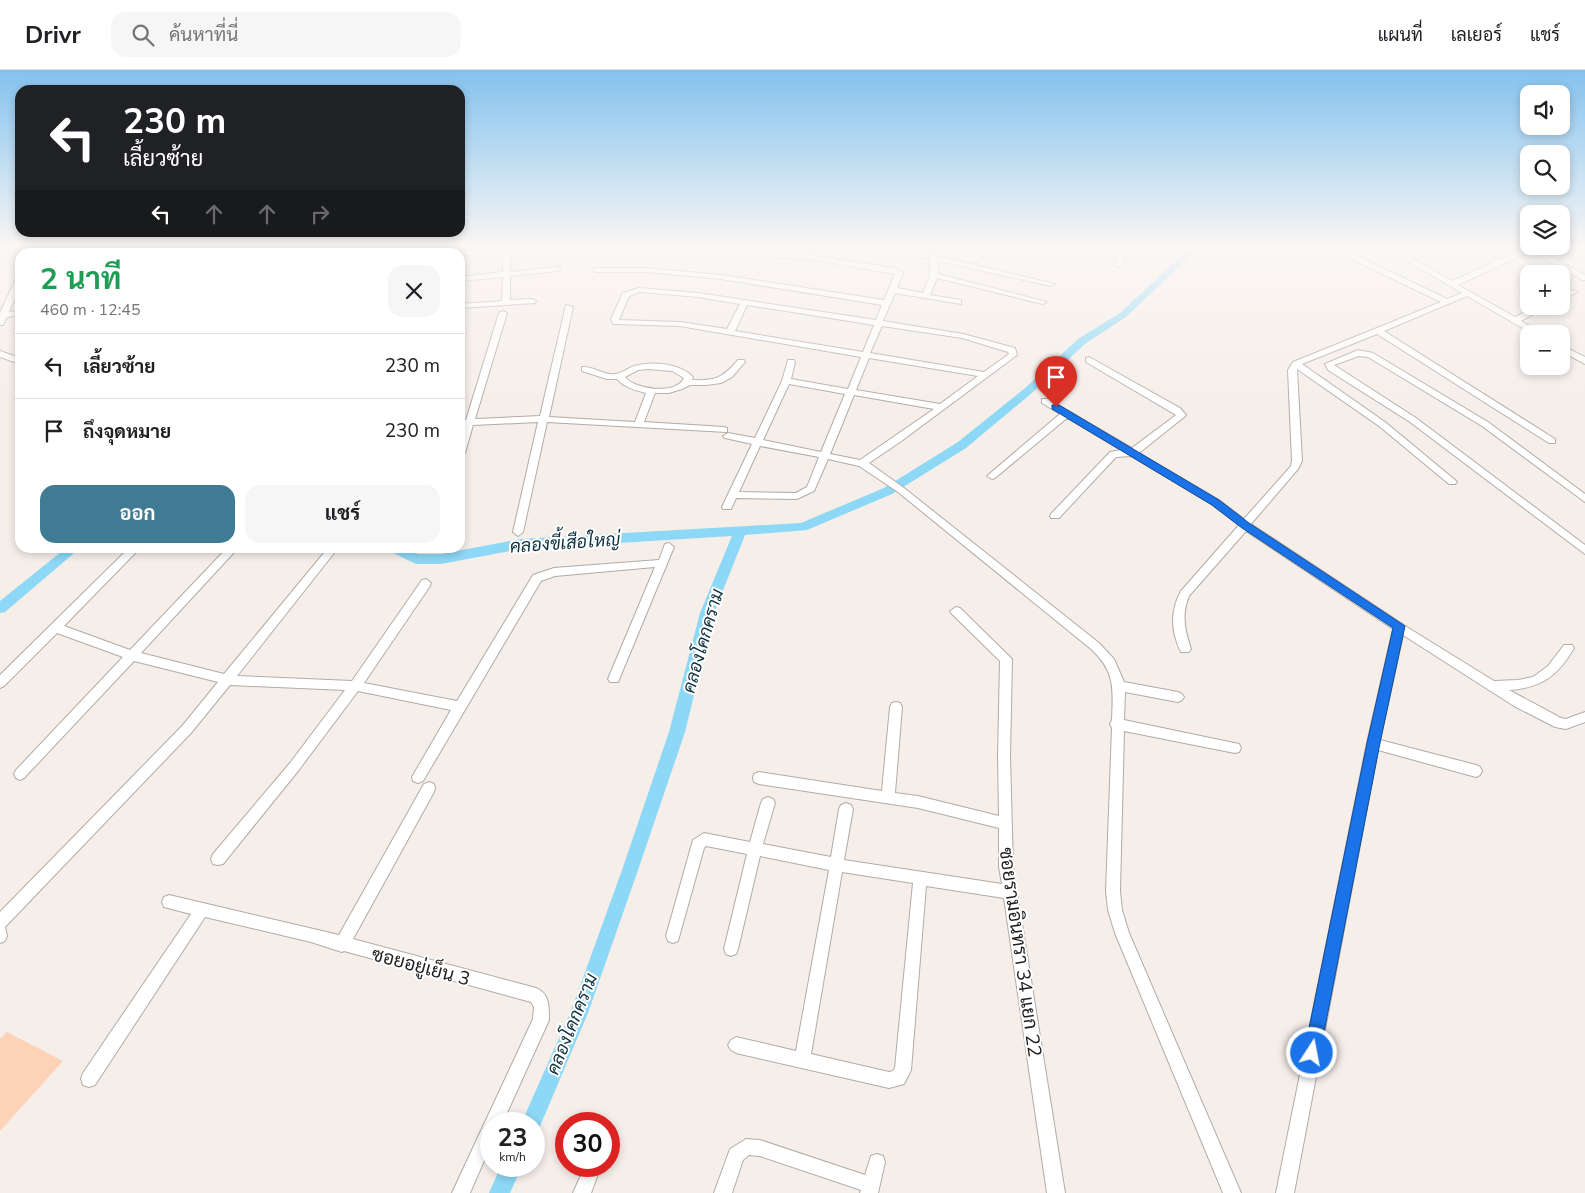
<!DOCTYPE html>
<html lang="th">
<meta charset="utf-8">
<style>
body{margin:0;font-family:"Nunito Sans",Sarabun,sans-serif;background:#f6f6f6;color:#202124;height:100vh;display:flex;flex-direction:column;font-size:19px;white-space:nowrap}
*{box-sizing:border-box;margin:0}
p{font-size:16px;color:#757577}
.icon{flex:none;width:28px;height:28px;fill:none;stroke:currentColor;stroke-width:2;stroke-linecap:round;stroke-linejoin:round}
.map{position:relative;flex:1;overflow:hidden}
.sheet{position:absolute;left:15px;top:178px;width:450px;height:305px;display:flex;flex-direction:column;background:#fff;border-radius:15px;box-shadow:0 2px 8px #0003}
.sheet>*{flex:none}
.banner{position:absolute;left:15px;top:15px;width:450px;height:152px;border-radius:15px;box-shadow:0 2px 8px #0003;background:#202124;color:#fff;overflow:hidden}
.controls{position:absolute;left:1520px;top:15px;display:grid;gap:10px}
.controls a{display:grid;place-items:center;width:50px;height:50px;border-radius:10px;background:#fff;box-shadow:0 2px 8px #0003;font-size:25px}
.speed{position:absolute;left:480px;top:1042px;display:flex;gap:10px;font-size:25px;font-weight:700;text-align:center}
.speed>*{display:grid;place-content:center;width:65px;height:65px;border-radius:50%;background:#fff;box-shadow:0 2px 8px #0003;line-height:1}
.speed small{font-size:12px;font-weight:400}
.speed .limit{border:8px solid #d22;background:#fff;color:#111}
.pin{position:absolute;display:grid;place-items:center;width:42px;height:42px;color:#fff;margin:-51px -21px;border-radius:50% 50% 50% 0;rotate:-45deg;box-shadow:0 0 5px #0007}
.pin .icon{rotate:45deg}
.me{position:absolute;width:55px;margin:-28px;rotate:11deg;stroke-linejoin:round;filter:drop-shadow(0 0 4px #0008)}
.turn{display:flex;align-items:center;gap:18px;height:105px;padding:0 25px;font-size:22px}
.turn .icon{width:65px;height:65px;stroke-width:2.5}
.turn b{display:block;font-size:35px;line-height:42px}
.lanes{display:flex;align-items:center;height:48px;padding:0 25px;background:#0003;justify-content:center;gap:25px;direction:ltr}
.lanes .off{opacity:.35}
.round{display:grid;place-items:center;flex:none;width:52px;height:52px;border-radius:15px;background:#f6f6f6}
.summary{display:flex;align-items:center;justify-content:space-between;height:85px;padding:0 25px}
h1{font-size:30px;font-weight:700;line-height:38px;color:#1e9e55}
.button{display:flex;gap:10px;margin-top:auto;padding:10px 25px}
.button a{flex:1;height:58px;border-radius:15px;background:#3f7c93;color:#fff;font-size:20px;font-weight:700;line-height:58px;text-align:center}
.button a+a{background:#f6f6f6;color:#202124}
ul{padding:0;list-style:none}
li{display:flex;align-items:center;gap:15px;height:65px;padding:0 25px;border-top:1px solid #e0e0e0}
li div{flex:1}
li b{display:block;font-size:19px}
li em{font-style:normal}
header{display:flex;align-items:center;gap:30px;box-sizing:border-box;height:70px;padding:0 25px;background:#fff;border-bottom:1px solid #e0e0e0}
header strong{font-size:24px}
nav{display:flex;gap:28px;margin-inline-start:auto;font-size:18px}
.search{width:350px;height:45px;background:#f6f6f6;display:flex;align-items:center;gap:12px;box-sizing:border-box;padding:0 18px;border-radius:15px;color:#757577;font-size:19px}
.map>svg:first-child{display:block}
</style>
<header>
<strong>Drivr</strong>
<div class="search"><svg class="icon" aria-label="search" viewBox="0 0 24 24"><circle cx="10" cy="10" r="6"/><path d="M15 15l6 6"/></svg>ค้นหาที่นี่</div>
<nav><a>แผนที่</a><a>เลเยอร์</a><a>แชร์</a></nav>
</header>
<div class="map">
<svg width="1585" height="1123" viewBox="0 0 1585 1123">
<rect width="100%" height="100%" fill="#f6eee9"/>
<!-- green -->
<polygon fill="#fcd3b7" points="7,962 63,991 0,1061 0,969"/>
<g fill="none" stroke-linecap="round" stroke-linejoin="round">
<!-- canal -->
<g fill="#8cd8f6" fill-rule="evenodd">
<polygon points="273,179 281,179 280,182 272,182"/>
<polygon points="1189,179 1198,179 1126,247 1086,273 1033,322 966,378 892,424 807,460 745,465 714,543 685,662 637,803 588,943 538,1061 534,1063 534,1054 521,1054 571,941 621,803 669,662 700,543 732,466 521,479 441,494 416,494 389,481 387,478 403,478 418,484 441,484 521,469 801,453 884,418 958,372 1025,318 1078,269 1120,243"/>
<polygon points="66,478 80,478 5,542 0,543 0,531"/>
<polygon points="501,1096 522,1096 510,1123 489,1123"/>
</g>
<defs>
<g id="street">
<polygon points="31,179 38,179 35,182 29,182"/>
<polygon points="99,179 106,179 103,182 97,182"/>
<polygon points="161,179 168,179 166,182 160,182"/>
<polygon points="317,179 324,179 322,182 316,182"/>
<polygon points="488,179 510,179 510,202 557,197 561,199 557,201 510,206 510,230 532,229 536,231 535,233 460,238 460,234 502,231 503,207 460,211 460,207 503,202 503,181 460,186 460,182 457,182"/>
<path d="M 677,179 L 707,179 L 815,186 L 894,198 L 903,203 L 897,218 L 923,223 L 930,205 L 930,189 L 881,181 L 878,179 L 893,179 L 923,183 L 1055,214 L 1051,216 L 938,191 L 938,204 L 1047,232 L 1043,234 L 937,208 L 930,225 L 961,230 L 961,234 L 895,223 L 883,251 L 963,264 L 1015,278 L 1017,285 L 900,372 L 869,393 L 904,418 L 1099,573 L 1114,589 L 1124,612 L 1178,622 L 1182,624 L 1184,627 L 1182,630 L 1178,632 L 1125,622 L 1124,650 L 1239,674 L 1241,678 L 1239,682 L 1235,683 L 1124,661 L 1120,821 L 1122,840 L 1129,863 L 1241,1123 L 1223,1123 L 1115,863 L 1108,840 L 1106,821 L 1112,658 L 1110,654 L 1112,650 C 1113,620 1116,602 1091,579 L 898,422 L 859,396 L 828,389 L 814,421 L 797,429 L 736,428 L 731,439 L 723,439 L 722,437 L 752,374 L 725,368 L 723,366 L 728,363 L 755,368 L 782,311 L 788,290 L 794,290 L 795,292 L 791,309 L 848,319 L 861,287 L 680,256 L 616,254 L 613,254 L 611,249 L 623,223 L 639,218 L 698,223 L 876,250 L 882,235 L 721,209 L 646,202 L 596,202 L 592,200 L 596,198 L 646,198 L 721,205 L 884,230 L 895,204 L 815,190 L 681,181 ZM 640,222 L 698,227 L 740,234 L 727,259 L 680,252 L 619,250 L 629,226 ZM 747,235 L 874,255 L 863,282 L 735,261 ZM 882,256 L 962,268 L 1008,282 L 1009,284 L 984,302 L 870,283 ZM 869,288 L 978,306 L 940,334 L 856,320 ZM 789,314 L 845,324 L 821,382 L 763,370 ZM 854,325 L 934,339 L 860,390 L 830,384 ZM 760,376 L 819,387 L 807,417 L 796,423 L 739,422 Z"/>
<polygon points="980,179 988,179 977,192 961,190 957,188 961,186 972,188"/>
<polygon points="1119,179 1126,179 1123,195 1119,197 1115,195"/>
<path d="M 1335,179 L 1343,179 L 1447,229 L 1462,223 L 1387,179 L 1395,179 L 1452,211 L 1494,192 L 1464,181 L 1464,179 L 1472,179 L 1500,190 L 1525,179 L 1537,179 L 1585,205 L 1585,210 L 1582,210 L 1531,181 L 1458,215 L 1515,247 L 1537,236 L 1548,236 L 1521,251 L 1543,264 L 1533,264 L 1467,226 L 1384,261 L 1555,369 L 1555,373 L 1549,373 L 1377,264 L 1302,294 L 1385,352 L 1455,410 L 1457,412 L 1455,414 L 1449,414 L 1379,356 L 1297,299 L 1302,391 L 1298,399 L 1251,454 L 1410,559 L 1494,611 L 1518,610 L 1533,607 L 1548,596 L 1564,575 L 1572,575 L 1574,578 C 1558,606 1541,618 1509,620 L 1561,648 L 1566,649 L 1585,642 L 1585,652 L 1566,659 L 1555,657 L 1514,636 L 1403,565 L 1380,670 L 1476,695 L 1480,697 L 1482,701 L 1480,705 L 1476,707 L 1378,680 L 1294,1123 L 1276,1123 L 1367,673 L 1393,559 L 1246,461 L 1189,526 C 1181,545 1185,560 1191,579 L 1189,582 L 1181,582 C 1171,562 1170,541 1181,521 L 1239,455 L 1211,434 L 1131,386 L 1116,387 L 1059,448 L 1051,448 L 1050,446 L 1051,444 L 1110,382 L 1121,380 L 1067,348 L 995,408 L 992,409 L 987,406 L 1060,344 L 1042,333 L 1042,329 L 1048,329 L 1132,378 L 1176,345 L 1086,292 L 1086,288 L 1089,287 L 1180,338 L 1186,345 L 1184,347 L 1139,383 L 1219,430 L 1244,449 L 1291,396 L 1292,391 L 1288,300 L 1293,292 L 1441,232 L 1335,181 Z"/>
<rect x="0" y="183" width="20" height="4"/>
<polygon points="17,206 20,206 20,217 9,242 20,241 20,245 7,247 3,255 0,255 0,243"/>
<polygon points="1571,220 1578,222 1561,230 1561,225"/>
<path d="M 566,235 L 573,237 L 549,347 L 635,352 L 646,323 C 635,320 625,318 617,309 L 607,309 L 582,301 L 582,297 C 594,296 604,306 616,304 C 622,303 628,298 634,296 C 651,291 680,293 693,307 L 692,310 C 715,311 723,308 738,290 L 744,290 L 745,292 L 732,307 L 721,313 L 706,315 L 690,315 L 682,319 L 669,323 L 655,323 L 644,352 L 724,357 L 727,358 L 727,362 L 547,352 L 523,462 L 518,466 L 513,462 L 538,352 L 473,355 L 465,383 L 460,386 L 460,368 L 464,356 L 460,356 L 460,350 L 466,350 L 499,243 L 503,241 L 507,243 L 475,349 L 540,346 ZM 648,299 L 672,301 L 684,308 C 677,325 635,320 625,307 L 638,300 Z"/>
<polygon points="1561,275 1585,287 1585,294 1561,281"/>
<polygon points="1358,280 1373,283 1488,352 1585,424 1585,432 1482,356 1368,287 1359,286 1334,295 1416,348 1585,475 1585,484 1410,352 1328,300 1325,294"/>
<polygon points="0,281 20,288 20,294 0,287"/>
<polygon points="669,473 674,477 618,612 610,612 608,609 655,497 555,506 541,511 423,711 418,713 413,711 412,707 451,640 358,621 298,701 223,794 218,795 213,794 211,789 213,784 290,693 345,620 230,615 191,663 5,857 7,866 5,871 0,873 0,842 183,655 218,612 134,591 24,708 20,710 16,708 14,704 16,700 123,587 57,563 4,616 0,618 0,605 129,478 140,478 64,556 130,580 227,478 238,478 141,583 224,604 328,478 338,478 237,606 352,611 422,510 426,509 431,513 430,516 364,613 457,631 533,505 554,498 659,490 665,474"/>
<path d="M 956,537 L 960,538 L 1012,589 L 1010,687 L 1013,797 L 1065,1123 L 1047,1123 L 1004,828 L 926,816 L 911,1000 L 904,1014 L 889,1018 L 736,983 L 731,980 L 728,975 L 731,970 L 736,967 L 796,981 L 829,800 L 760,786 L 738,879 L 736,884 L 731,886 L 726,884 L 724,879 L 747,784 L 706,776 L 704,778 L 678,871 L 673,873 L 668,871 L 666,866 L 693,770 L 704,763 L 750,772 L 761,733 L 763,729 L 768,727 L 773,729 L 775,733 L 763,774 L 831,787 L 839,739 L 841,735 L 846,733 L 851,735 L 853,739 L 844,790 L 1002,814 L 999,797 L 999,758 L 918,738 L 759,714 L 754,712 L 753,708 L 754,704 L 759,702 L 882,721 L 890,637 L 892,633 L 896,632 L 900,633 L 902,637 L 895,723 L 918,726 L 999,746 L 998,687 L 1000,591 L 952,544 L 950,541 ZM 842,802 L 913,813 L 895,998 L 893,1001 L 889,1002 L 811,984 Z"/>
<path d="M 429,712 L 434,714 L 435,718 L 434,722 L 353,869 L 536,918 C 550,924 549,937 549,950 L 502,1054 L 491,1054 L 491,1075 L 470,1123 L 452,1123 L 533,949 L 534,937 L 531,932 L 344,881 L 342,882 L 311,872 L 205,847 L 95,1015 L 89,1017 L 83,1015 L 81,1009 L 83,1003 L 191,844 L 164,837 L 162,832 L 164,827 L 169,825 L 339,865 L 424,714 Z"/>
<polygon points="746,1069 760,1070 865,1105 871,1086 877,1084 883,1086 885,1092 878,1123 860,1123 861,1120 760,1086 749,1085 743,1090 732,1123 714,1123 730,1079"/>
<polygon points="585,1096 601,1096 591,1123 573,1123"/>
</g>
</defs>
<!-- street casing -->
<use href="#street" stroke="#b2aba6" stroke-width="2"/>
<!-- street -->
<use href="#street" fill="#fff" fill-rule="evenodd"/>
</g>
<!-- sky -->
<linearGradient id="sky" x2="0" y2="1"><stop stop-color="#83c2ee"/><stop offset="0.53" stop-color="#fbf7f5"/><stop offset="1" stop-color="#fbf7f5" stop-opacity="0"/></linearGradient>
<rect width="1585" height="336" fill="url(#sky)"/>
<!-- route -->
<polygon fill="#1a73e8" stroke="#114b97" points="1052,335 1059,335 1219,430 1249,453 1405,556 1380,673 1320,983 1318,989 1312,991 1307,989 1304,983 1367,673 1393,558 1242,458 1212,435 1052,339"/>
<g text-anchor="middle" stroke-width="4" stroke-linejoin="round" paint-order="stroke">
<!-- water labels -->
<g font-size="18" font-style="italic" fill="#0d313e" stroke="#fff">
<text transform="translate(565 473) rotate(-4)" y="6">คลองขี้เสือใหญ่</text>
<text transform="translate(703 571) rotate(-74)" y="6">คลองโคกคราม</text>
<text transform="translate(572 954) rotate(-68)" y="6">คลองโคกคราม</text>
</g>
<!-- near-street labels -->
<g font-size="19" fill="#201e1c" stroke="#fff">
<text transform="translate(1021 882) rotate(82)" y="7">ซอยรามอินทรา 34 แยก 22</text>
<text transform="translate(421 896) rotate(15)" y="7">ซอยอยู่เย็น 3</text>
</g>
</g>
</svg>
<div class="controls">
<a><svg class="icon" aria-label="sound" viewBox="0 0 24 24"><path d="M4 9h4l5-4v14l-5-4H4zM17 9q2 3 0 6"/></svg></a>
<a><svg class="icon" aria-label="search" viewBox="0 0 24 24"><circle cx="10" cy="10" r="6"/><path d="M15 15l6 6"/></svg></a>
<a><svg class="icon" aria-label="layers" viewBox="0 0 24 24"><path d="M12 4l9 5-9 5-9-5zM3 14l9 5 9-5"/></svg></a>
<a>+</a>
<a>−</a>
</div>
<div class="speed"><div>23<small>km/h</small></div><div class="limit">30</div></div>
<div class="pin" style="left:1056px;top:337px;background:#d93025"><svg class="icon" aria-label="arrive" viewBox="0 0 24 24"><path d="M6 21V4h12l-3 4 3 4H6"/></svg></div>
<svg class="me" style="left:1312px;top:983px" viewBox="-20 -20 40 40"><circle r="17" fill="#1a73e8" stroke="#fff" stroke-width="3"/><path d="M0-11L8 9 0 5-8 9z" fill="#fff"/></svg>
<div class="banner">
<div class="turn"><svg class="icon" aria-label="left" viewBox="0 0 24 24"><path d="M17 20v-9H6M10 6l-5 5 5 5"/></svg><div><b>230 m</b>เลี้ยวซ้าย</div></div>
<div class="lanes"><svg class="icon" aria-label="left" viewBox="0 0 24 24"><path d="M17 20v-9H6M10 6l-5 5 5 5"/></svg><svg class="icon off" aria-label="ahead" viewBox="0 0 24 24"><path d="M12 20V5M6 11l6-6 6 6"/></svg><svg class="icon off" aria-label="ahead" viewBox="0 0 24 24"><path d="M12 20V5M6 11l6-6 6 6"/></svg><svg class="icon off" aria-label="right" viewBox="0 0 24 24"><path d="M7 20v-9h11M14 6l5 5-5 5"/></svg></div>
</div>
<section class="sheet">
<div class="summary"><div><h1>2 นาที</h1><p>460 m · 12:45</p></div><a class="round"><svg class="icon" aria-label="close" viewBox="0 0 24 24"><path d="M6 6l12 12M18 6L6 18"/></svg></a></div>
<ul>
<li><svg class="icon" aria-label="left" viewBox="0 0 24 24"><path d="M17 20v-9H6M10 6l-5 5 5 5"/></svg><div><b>เลี้ยวซ้าย</b></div><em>230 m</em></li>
<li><svg class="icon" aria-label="arrive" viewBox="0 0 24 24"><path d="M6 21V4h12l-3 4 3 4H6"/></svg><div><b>ถึงจุดหมาย</b></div><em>230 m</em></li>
</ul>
<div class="button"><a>ออก</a><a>แชร์</a></div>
</section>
</div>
